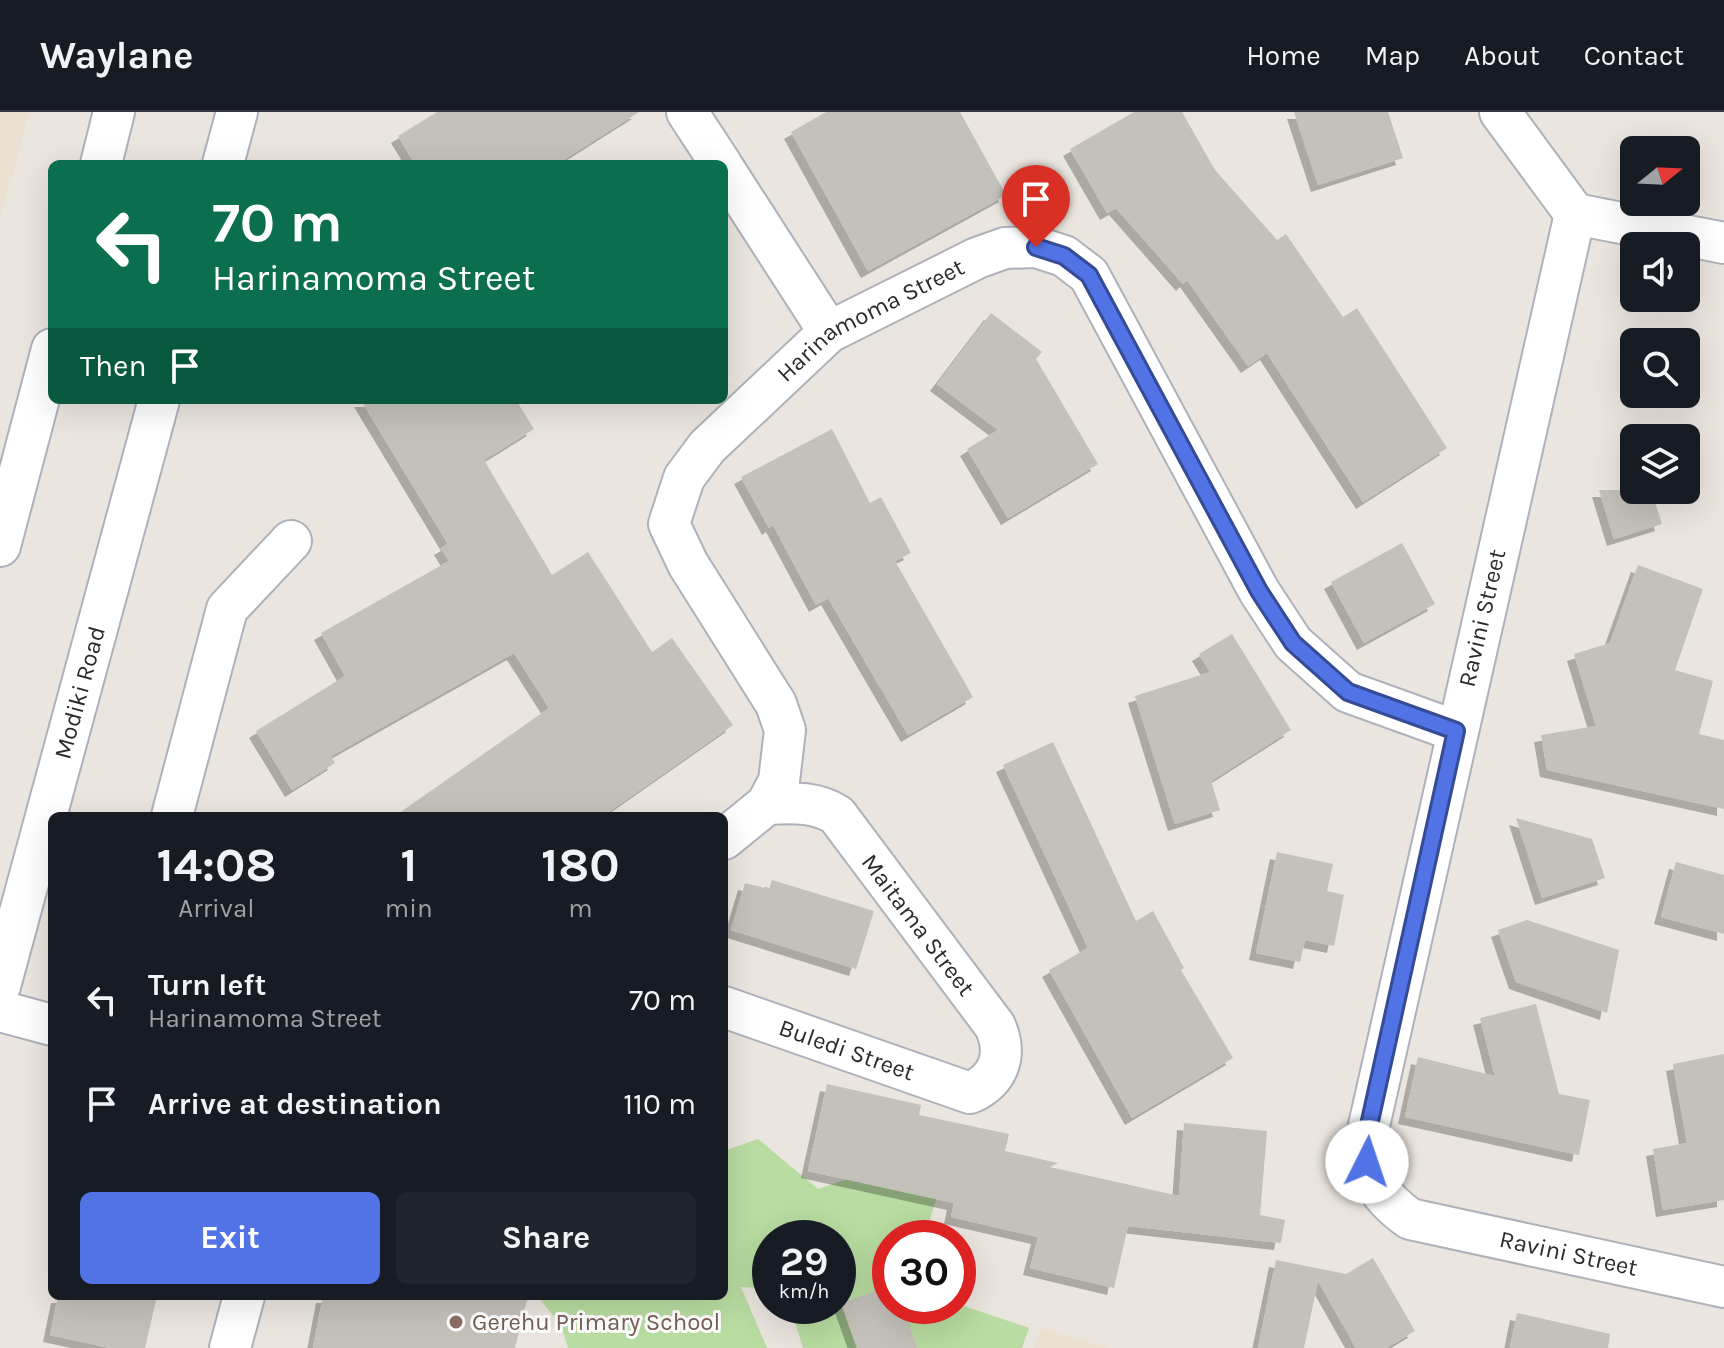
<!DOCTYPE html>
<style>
body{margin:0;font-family:Karla,sans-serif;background:#20242c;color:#f1f3f6;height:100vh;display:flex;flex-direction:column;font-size:30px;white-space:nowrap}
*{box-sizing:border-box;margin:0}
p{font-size:26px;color:#9ea1a6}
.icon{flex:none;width:44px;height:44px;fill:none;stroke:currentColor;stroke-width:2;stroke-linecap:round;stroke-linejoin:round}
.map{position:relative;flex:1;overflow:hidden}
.details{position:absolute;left:48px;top:700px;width:680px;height:488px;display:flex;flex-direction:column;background:#171b24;border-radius:12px;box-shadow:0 8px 32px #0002}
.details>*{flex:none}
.guide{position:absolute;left:48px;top:48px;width:680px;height:244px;border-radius:12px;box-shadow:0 8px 32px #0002;background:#0b6e4f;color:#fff;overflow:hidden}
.needle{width:52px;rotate:72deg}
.buttons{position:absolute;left:1620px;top:24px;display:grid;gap:16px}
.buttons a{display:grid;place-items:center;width:80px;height:80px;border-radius:12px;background:#171b24;box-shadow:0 8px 32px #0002;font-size:40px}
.speed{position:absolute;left:752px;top:1108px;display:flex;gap:16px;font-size:40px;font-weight:700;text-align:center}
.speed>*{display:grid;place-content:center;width:104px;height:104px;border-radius:50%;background:#171b24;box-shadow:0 8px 32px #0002;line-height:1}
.speed small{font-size:20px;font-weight:400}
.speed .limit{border:12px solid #d22;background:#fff;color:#111}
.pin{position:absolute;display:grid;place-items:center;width:68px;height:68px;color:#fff;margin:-82px -34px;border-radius:50% 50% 50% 0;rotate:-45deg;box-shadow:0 0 8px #0007}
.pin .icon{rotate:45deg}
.me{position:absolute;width:88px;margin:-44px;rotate:4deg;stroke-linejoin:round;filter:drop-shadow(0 0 6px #0008)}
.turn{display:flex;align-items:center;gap:28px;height:168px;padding:0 32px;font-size:36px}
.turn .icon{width:104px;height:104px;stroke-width:2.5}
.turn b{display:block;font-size:56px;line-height:68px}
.then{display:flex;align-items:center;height:76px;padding:0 32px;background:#0003;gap:16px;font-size:30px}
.eta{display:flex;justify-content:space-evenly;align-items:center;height:136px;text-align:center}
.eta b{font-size:48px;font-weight:700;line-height:56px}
.button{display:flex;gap:16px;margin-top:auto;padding:16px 32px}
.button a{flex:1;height:92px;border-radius:12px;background:#5173e6;color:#fff;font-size:32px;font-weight:700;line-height:92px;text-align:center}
.button a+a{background:#20242c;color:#f1f3f6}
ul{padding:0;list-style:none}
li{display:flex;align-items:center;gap:24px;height:104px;padding:0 32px}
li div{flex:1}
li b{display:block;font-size:30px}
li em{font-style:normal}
header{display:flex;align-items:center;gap:48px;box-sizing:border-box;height:112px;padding:0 40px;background:#171b24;border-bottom:2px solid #363941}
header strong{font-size:38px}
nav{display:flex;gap:44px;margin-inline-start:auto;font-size:28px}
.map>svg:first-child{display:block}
</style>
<header>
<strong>Waylane</strong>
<nav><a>Home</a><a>Map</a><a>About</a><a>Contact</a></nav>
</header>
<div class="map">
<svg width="1724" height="1236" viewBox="0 0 1724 1236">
<defs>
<filter id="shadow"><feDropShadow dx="-7" dy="7" stdDeviation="0" flood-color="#0004"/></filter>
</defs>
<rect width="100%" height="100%" fill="#ebe5df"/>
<!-- education -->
<g fill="#ebe1d0">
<polygon points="0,0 30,0 0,107"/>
<polygon points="1041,1216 1109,1236 1034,1236"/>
</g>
<!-- green -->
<polygon fill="#b8dca1" points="758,1027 818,1077 954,1031 924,1126 890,1126 890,1194 958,1192 1029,1216 1022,1236 803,1236 790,1194 838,1194 838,1126 770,1126 770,1177 741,1175 767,1236 568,1236 561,1213 537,1184 724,1184 724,1039"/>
<!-- building -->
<g fill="#c4c0ba" filter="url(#shadow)">
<polygon points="437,0 639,0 557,52 415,52 398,24"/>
<polygon points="826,0 960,0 1006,83 868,159 791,20"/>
<polygon points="1134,0 1182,0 1215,58 1277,128 1286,122 1343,205 1357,196 1447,336 1363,390 1267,241 1248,254 1187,168 1183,172 1116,96 1107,101 1070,37"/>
<polygon points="1294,0 1388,0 1403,46 1318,73"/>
<polygon points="991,201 1042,240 1036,247 1098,352 1008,406 967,337 998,318 937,272"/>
<polygon points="361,288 516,288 534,317 484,348 552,463 588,440 652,540 672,526 733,613 603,704 395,704 549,596 514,541 331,644 335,651 292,678 256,619 345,564 321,521 449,449 441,436 448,432"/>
<polygon points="832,317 870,391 881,385 911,441 895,449 973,585 908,623 828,486 816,493 773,413 769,416 741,365"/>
<polygon points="1599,378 1651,378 1662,412 1614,427"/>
<polygon points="1402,431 1435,492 1364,531 1331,470"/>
<polygon points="1638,453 1703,477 1675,558 1713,569 1699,622 1724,628 1724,697 1547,658 1541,623 1596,614 1574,542 1610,531"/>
<polygon points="1232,522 1291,618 1211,669 1220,698 1175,712 1135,584 1210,560 1199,542"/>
<polygon points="1053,630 1136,809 1153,799 1184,856 1181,858 1233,946 1132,1006 1049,858 1088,836 1003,653"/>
<polygon points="1516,706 1592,727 1605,766 1542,786"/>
<polygon points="1277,740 1333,752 1327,779 1344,783 1334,834 1305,828 1300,850 1256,841"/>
<polygon points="1676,750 1724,763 1724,822 1661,805"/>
<polygon points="772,768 874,799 856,857 731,818 745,771 769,777"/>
<polygon points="1527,808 1619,838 1607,901 1516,870 1498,818"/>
<polygon points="1536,892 1559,982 1590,988 1579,1043 1405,1005 1418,945 1495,964 1480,906"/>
<polygon points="1724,942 1724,1088 1663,1098 1653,1037 1687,1031 1673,952"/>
<polygon points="827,972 921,993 919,1003 1009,1022 1005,1039 1058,1051 1050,1055 1179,1084 1184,1011 1267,1019 1260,1103 1285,1108 1281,1131 1128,1114 1114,1176 1030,1156 1038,1125 951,1105 954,1091 808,1059"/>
<polygon points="1373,1146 1415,1219 1386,1236 1356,1236 1318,1169 1304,1236 1258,1236 1276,1148 1346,1162"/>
<polygon points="890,1174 890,1194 903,1194 917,1236 857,1236 841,1191"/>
<polygon points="58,1184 157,1184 145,1236 110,1236 50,1223"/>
<polygon points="323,1184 528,1184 515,1236 313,1236"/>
<polygon points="1517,1201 1610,1222 1608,1236 1510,1236"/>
</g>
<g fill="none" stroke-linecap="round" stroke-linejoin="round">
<defs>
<g id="minor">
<polyline points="687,0 721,52"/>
<polyline points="1500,0 1575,102"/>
<polyline points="101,52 114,0"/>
<polyline points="223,52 237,0"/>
<polyline points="724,57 829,220"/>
<path id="s1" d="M 1724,131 L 1575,102 L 1366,1027 C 1368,1066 1378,1084 1410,1107 L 1724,1175"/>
<polyline points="0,434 52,237"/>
<polyline points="172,704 227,497 291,429"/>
<path id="s2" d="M 724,727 L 767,692 L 779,669 L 785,618 L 776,592 L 688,452 L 669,412 L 684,366 L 707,335 L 829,220 L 977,146 L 1005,136 L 1036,135 L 1064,144 L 1089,163 L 1259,479 L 1293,531 L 1348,580 L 1456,619"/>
<path id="s3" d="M 0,874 L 159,288"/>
<path id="s4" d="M 724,895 L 970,981 C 999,968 1008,943 995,914 L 837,703 C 815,689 792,691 767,692"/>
<polyline points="0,899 52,913"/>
<polyline points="230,1236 244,1184"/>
</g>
</defs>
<!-- minor casing -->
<use href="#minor" stroke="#afb1ba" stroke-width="44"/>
<!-- minor -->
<use href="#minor" stroke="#fff" stroke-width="40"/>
</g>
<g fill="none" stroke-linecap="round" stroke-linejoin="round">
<defs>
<polyline id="route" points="1036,135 1064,144 1089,163 1259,479 1293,531 1348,580 1456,619 1366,1027 1367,1050"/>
</defs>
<!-- route casing -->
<use href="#route" stroke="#354b96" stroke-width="20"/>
<!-- route -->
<use href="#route" stroke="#5173e6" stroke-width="14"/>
</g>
<!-- markers -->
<circle fill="#8d6e63" stroke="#fff" stroke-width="3" cx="456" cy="1210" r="8"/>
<g text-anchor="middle" stroke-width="6" stroke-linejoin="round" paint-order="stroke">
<!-- street labels -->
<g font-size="24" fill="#2b2b2b" stroke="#fff">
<text dy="8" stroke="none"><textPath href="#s2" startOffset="666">Harinamoma Street</textPath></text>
<text transform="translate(1482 506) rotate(-77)" y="8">Ravini Street</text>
<text dy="8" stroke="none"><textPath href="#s3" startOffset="304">Modiki Road</textPath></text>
<text transform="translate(918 813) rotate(53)" y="8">Maitama Street</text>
<text dy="8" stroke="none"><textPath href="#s4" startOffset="130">Buledi Street</textPath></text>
<text dy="8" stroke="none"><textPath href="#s1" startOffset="1358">Ravini Street</textPath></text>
</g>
<!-- education labels -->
<g font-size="24" fill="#785e54" stroke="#fff" text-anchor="start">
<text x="472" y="1218">Gerehu Primary School</text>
</g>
</g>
</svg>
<div class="buttons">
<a><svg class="needle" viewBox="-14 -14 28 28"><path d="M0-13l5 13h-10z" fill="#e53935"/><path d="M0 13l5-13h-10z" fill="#9ea1a6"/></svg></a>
<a><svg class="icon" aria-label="sound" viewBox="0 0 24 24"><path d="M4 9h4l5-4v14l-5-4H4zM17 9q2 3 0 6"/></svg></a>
<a><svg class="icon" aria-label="search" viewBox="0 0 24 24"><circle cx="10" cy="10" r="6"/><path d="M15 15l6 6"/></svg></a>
<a><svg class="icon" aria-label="layers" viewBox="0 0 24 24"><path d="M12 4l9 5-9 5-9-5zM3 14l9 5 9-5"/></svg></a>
</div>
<div class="speed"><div>29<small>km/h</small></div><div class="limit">30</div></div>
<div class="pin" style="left:1036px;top:135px;background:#d93025"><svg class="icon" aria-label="arrive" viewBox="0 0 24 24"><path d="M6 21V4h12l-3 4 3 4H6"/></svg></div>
<svg class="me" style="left:1367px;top:1050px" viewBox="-20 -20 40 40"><circle r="19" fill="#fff"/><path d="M0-13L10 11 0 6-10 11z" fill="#5173e6"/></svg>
<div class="guide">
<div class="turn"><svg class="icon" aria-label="left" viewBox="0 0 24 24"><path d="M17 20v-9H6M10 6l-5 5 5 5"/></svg><div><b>70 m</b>Harinamoma Street</div></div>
<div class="then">Then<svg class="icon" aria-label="arrive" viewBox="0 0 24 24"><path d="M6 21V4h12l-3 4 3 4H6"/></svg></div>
</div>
<section class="details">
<div class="eta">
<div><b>14:08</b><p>Arrival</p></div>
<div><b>1</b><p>min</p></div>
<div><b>180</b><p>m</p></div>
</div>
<ul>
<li><svg class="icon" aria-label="left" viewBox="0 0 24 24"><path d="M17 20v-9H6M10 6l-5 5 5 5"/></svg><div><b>Turn left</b><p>Harinamoma Street</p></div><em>70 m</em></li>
<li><svg class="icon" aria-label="arrive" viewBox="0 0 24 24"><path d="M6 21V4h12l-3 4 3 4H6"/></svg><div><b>Arrive at destination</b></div><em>110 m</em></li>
</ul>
<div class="button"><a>Exit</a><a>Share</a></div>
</section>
</div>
